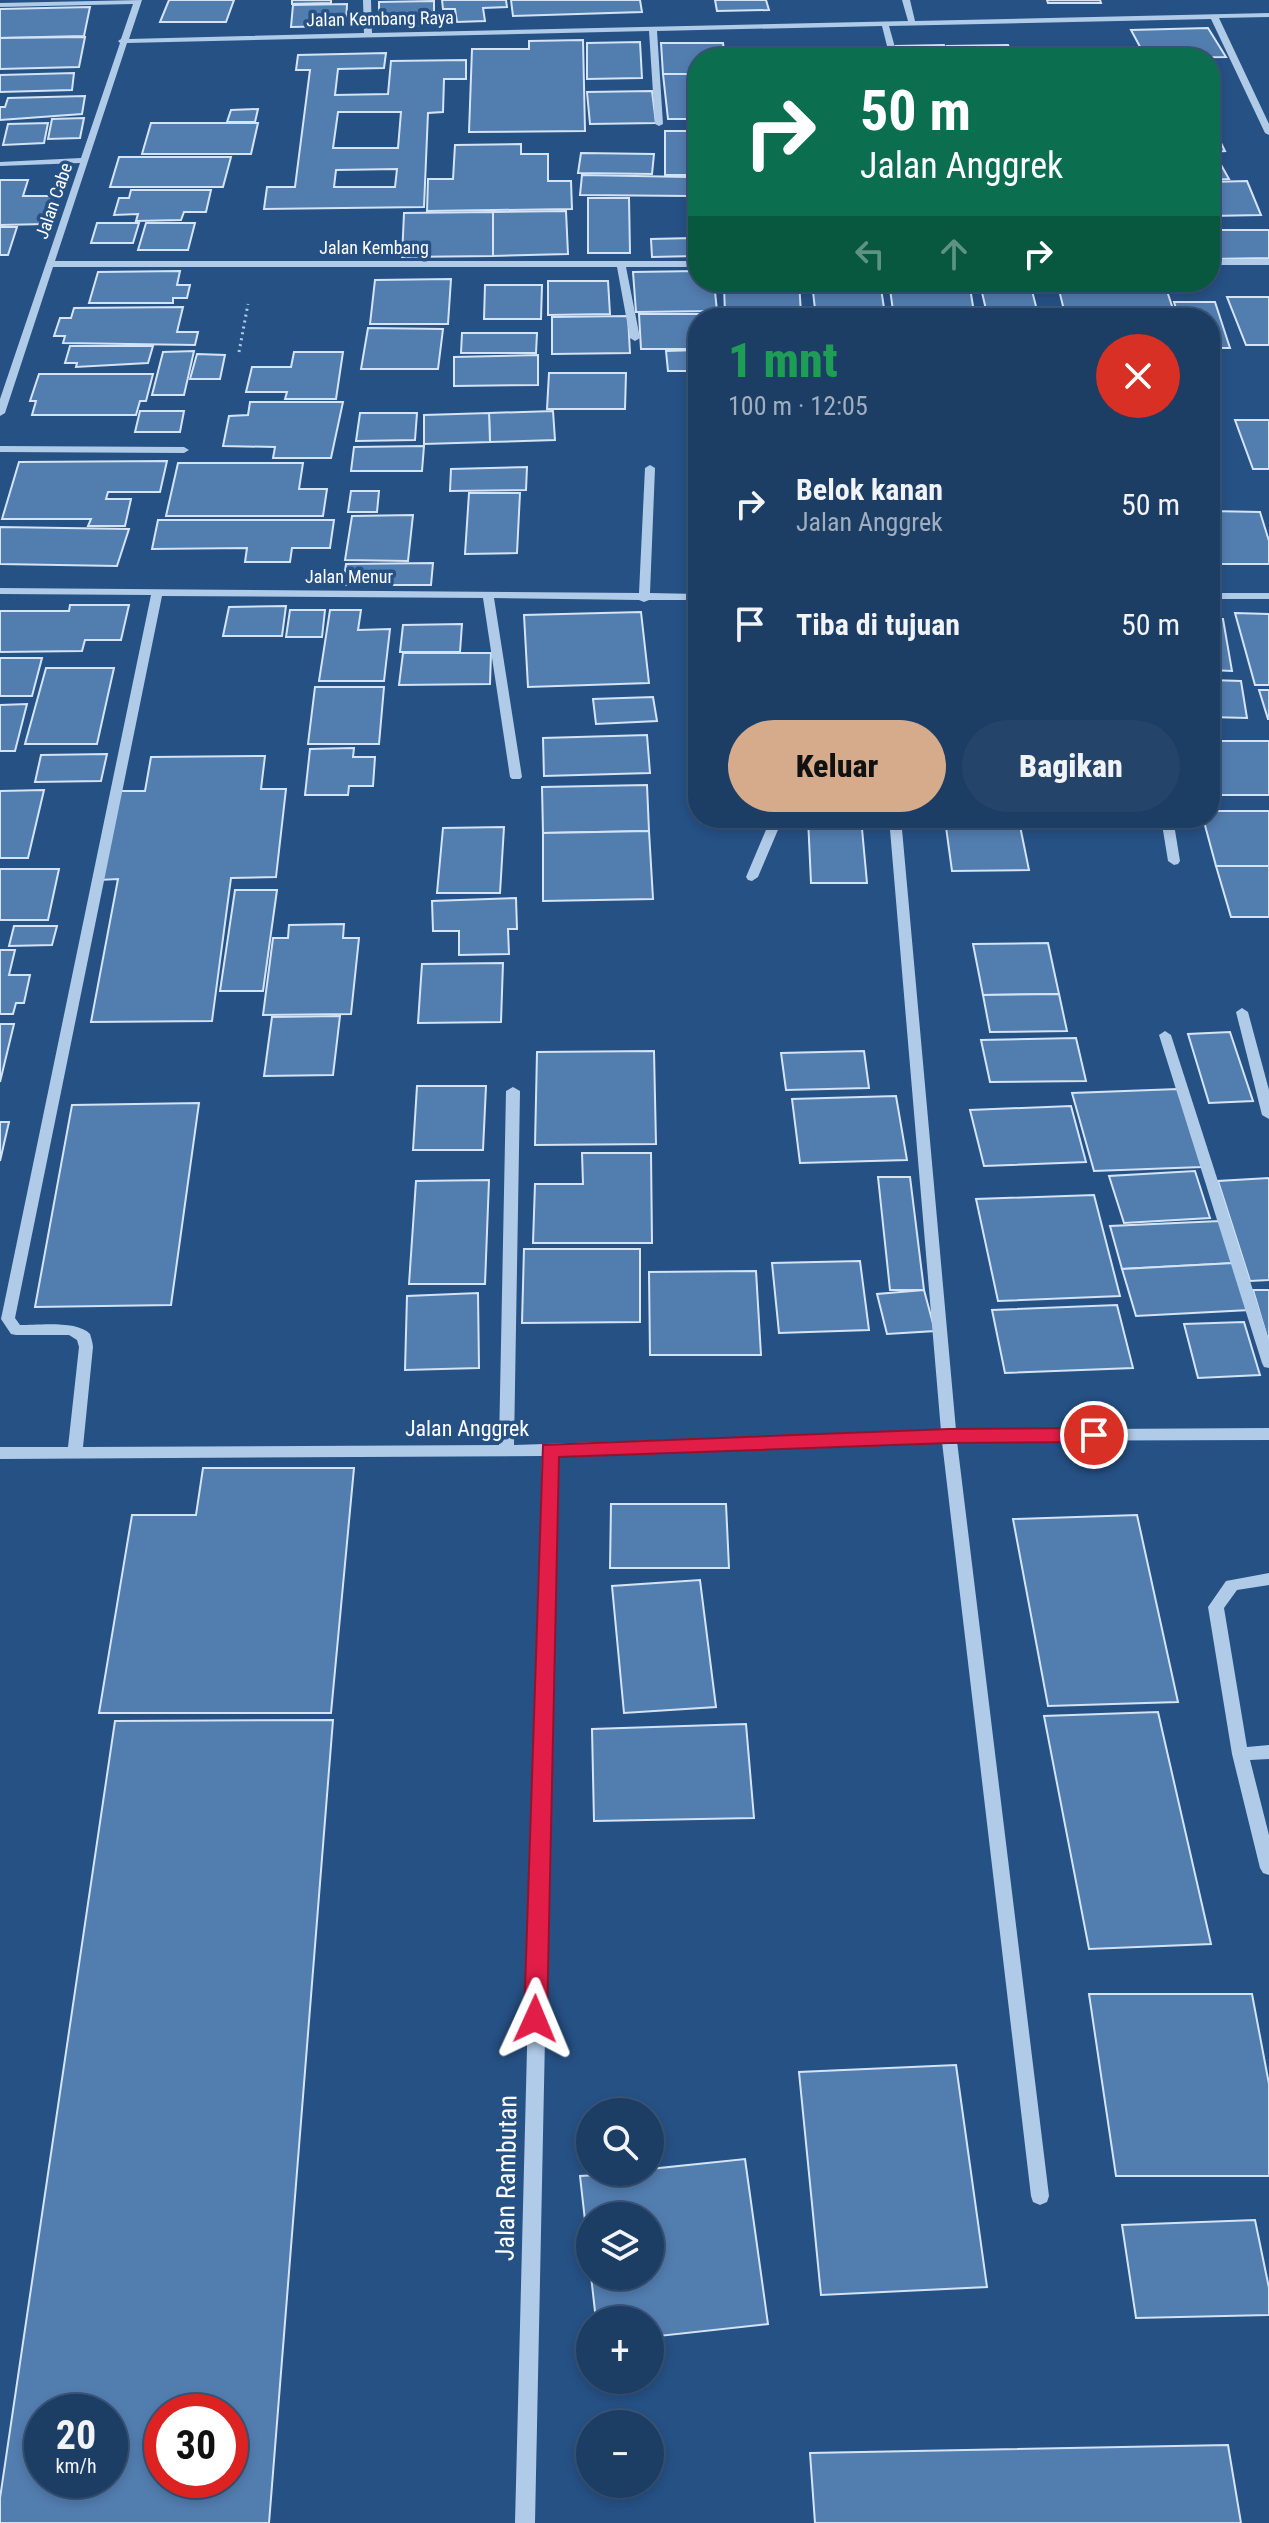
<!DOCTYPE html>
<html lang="id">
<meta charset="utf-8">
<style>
body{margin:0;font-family:"Roboto Condensed",sans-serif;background:#25446a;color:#f1f3f6;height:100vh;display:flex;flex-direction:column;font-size:30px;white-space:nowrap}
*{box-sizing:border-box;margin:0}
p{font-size:26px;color:#a0aebf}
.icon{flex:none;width:44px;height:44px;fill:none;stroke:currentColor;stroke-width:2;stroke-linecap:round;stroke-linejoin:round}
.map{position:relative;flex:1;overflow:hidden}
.side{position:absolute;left:688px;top:308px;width:532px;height:520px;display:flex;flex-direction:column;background:#1c3d64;border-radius:32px;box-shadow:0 4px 12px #0003,0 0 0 2px #3a5678}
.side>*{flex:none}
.hud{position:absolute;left:688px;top:48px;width:532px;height:244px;border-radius:32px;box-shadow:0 4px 12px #0003,0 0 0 2px #3a5678;background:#0b6e4f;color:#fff;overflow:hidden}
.fabs{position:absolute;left:576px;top:2098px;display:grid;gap:16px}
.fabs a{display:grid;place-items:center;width:88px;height:88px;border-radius:50%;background:#1c3d64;box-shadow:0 4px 12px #0003,0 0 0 2px #3a5678;font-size:40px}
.speed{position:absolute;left:24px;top:2394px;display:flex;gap:16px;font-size:40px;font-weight:700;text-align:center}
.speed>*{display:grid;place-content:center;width:104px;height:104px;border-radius:50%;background:#1c3d64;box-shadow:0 4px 12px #0003,0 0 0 2px #3a5678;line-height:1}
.speed small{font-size:20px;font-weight:400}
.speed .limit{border:12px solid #d22;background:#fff;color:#111}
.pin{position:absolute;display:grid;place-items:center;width:68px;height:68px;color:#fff;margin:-34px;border:4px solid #fff;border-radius:50%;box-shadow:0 2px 8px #0007}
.me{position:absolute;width:88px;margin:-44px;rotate:1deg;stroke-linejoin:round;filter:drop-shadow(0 0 6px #0008)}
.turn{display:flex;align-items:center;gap:28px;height:168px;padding:0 40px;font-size:36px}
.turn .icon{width:104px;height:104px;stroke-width:2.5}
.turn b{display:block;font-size:56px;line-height:68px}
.lanes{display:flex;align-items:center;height:76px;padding:0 40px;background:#0003;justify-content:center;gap:40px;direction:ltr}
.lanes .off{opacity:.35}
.round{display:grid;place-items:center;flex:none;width:84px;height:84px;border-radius:42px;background:#25446a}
.summary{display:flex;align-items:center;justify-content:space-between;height:136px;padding:0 40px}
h1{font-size:48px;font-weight:800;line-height:60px;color:#1e9e55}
.primary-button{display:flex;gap:16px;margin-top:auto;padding:16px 40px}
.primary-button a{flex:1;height:92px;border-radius:48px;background:#d6ab8b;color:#111;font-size:32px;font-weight:800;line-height:92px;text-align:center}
.primary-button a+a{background:#25446a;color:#f1f3f6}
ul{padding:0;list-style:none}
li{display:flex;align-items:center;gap:24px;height:120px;padding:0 40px}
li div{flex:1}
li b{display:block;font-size:30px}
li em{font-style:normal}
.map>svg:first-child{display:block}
</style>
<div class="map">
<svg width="1269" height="2523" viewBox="0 0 1269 2523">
<rect width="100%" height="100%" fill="#265185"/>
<!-- building -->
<g fill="#527daf" stroke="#d4e4f6" stroke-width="2" fill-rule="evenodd">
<polygon points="169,0 234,0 226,22 160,22"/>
<polygon points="292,0 331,0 331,3 292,4"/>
<polygon points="442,0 506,0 507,7 483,8 485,21 457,22 455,9 443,9"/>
<polygon points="511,0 640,0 642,12 513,16"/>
<polygon points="715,0 766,0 769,10 717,11"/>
<polygon points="1047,0 1100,0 1101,3 1048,3"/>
<polygon points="434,1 434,25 379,26 379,2"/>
<polygon points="347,4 346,26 291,27 293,5"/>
<polygon points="90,7 84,36 0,38 0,9"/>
<polygon points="1208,28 1226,57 1146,58 1131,30"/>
<polygon points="85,37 79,67 0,69 0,38"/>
<polygon points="583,40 585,131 469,132 472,49 529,49 529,41"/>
<polygon points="640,42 642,78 587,79 587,43"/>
<polygon points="661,43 723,43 725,58 698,58 698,74 663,74"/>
<polygon points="944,45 949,58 900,58 896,46"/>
<polygon points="1008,45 1014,58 951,58 947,46"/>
<path d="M 386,53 L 384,68 L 338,69 L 335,95 L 388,94 L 391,61 L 466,60 L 466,79 L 444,79 L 443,112 L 428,113 L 424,207 L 264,209 L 267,187 L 295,187 L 310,70 L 296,70 L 298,55 ZM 338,112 L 401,112 L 398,148 L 333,148 ZM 397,169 L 395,187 L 334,187 L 336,170 Z"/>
<polygon points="74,73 72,90 0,92 0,75"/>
<polygon points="663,74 698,74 698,119 668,119"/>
<polygon points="652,91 656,123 590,124 587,92"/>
<polygon points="85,96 82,114 0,120 0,107 5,107 8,98"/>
<polygon points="258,109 255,122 227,122 231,110"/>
<polygon points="84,118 80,138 48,139 52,119"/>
<polygon points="48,123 44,143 3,145 8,124"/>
<polygon points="151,123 258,123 251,154 142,154"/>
<rect x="665" y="131" width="33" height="44"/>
<polygon points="1218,137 1225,151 1210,152 1210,138"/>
<polygon points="521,144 521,154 548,154 548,181 571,181 572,209 427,211 428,179 453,179 455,145"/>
<polygon points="581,153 654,154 652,174 578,173"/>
<polygon points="1215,154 1229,179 1210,180 1210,155"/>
<polygon points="119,157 231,157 223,187 110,187"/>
<polygon points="582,175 688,177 688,196 580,195"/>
<polygon points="0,180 28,180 23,196 55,196 46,224 0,225"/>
<polygon points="1247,181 1261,215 1210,216 1210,182"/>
<polygon points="131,190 211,190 206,212 184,212 181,220 136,221 138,214 114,215 119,198 129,198"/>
<polygon points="588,198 629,198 630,253 588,253"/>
<polygon points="566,211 568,254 493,256 493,212"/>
<polygon points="493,212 493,256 402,257 404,213"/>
<polygon points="97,223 139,223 133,243 91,243"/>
<polygon points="146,223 195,223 188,250 138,250"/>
<polygon points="0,227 17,227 8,255 0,255"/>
<polygon points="1210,230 1269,230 1269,258 1210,259"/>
<polygon points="693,238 695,256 652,257 651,239"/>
<polygon points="180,271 177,285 190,285 187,298 173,298 173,303 89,303 98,272"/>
<polygon points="698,271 698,282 714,282 717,311 636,312 633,272"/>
<polygon points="451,279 448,324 370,324 375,280"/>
<polygon points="548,281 608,281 610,314 548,315"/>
<polygon points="748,282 799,282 801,313 725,313 724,287 748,287"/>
<polygon points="880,282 884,308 815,309 812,283"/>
<polygon points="889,282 969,282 975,318 894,318"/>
<polygon points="1057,282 1164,282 1176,318 1066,318"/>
<polygon points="1030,283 1039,318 988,318 980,284"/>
<polygon points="485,285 542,285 541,319 484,319"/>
<polygon points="1227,297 1269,297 1269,345 1246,345"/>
<polygon points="1174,302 1215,302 1230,348 1210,348 1210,318 1179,318"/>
<polygon points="183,307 177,332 198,332 195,345 63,343 65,336 54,336 60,318 71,318 74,308"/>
<polygon points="884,308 886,318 816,318 815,309"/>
<polygon points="639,314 716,314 716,318 698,318 698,349 641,349"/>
<polygon points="628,316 630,353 552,354 552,317"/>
<polygon points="368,328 443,329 438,369 361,369"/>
<polygon points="462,333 537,333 536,353 461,353"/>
<polygon points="70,346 153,346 148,363 76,367 77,363 65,363"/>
<polygon points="698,350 698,371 668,371 666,351"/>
<polygon points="194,351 184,395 152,395 163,352"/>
<polygon points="294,352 343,352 336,399 285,399 287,392 246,392 252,367 291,367"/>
<polygon points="197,354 225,355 220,379 190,379"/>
<polygon points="538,355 538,385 454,386 454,357"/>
<polygon points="549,373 626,373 625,409 547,409"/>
<polygon points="39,374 153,374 146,401 140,401 136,415 32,415 36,401 30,401"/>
<polygon points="250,402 343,402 331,458 273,458 275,447 223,446 229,416 248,415"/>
<polygon points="140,411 184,411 180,432 135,432"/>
<polygon points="553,411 555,440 490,442 489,413"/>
<polygon points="360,413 417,413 415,440 356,441"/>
<polygon points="489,413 490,442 424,444 424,415"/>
<polygon points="1235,420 1269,420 1269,469 1253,469"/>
<polygon points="424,446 422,471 351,471 354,447"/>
<polygon points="167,461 160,492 108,492 106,499 131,499 125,526 88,526 91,519 2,519 19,462"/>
<polygon points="178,463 303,463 299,489 327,489 323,516 166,516"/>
<polygon points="527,467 526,490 450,491 451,469"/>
<polygon points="351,491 379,491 377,512 348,512"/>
<polygon points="469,493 520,493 517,553 465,554"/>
<polygon points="1210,511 1260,512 1269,541 1269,564 1210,564"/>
<polygon points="413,515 408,561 345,560 352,516"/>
<polygon points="158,520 334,520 330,548 292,548 290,562 245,562 247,548 152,549"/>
<polygon points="0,527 129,529 117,566 0,564"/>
<polygon points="433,563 431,585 343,585 346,564"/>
<polygon points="70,605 129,605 121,640 85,640 82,651 0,652 0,611 69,611"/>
<polygon points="286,606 282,636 223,636 229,607"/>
<polygon points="290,610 325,610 322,637 286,637"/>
<polygon points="330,610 361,610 358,630 390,629 384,681 319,681"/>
<polygon points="641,612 649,683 528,687 524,615"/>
<polygon points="1235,613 1269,614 1269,685 1255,685"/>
<polygon points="1210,619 1223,619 1232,671 1210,670"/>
<polygon points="462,624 460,652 400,652 403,625"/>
<polygon points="403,653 491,653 490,684 399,685"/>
<polygon points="0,658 42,658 32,696 0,696"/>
<polygon points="46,668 114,668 97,744 25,744"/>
<polygon points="1210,680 1241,681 1247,718 1210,717"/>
<polygon points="315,687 384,687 379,744 308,744"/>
<polygon points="1259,690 1269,690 1269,719 1268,719"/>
<polygon points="653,697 657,721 596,724 593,699"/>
<polygon points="27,704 15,751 0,751 0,705"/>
<polygon points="647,735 650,773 544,776 543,738"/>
<rect x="1210" y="741" width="59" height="54"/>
<polygon points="354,748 353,757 375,757 373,786 349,786 348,795 305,795 310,749"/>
<polygon points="107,754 101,781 35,782 41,755"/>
<polygon points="265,756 261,789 286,789 276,877 231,878 212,1021 91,1022 118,879 99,880 117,791 145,791 151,757"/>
<polygon points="647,785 649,831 543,833 542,787"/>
<polygon points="44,790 28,858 0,858 0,791"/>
<polygon points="1210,811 1269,811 1269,866 1216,866 1203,818 1210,818"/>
<polygon points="808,818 861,818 867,883 811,883"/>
<polygon points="1036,818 1135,818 1137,825 1038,825"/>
<polygon points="1020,826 1029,870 952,871 946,827"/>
<polygon points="504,827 500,893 437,893 443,828"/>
<polygon points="649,831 653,899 543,901 543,833"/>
<polygon points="1216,866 1269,866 1269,917 1231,917"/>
<polygon points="0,869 59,869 48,920 0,920"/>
<polygon points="235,890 277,890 263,991 220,991"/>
<polygon points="516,898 517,929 508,929 509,954 459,955 459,931 433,931 432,901"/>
<polygon points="344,924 343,938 359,938 351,1014 263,1015 273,938 288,938 289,925"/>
<polygon points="14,926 57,926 52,945 9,946"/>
<polygon points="1048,943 1059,994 983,995 973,944"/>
<polygon points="0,950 15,950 9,975 30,975 24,1003 16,1003 13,1014 0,1014"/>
<polygon points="503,963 501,1022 418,1023 422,964"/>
<polygon points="1059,994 1067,1031 990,1032 983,995"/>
<polygon points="340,1016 333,1075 264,1076 272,1017"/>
<polygon points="0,1024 14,1024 0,1082"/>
<polygon points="1230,1032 1253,1101 1209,1103 1188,1034"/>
<polygon points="1076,1038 1086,1081 990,1082 981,1040"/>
<polygon points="654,1051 656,1144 535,1145 537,1052"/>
<polygon points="864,1051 869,1088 786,1090 781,1053"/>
<polygon points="417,1086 486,1086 483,1150 413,1150"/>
<polygon points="1178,1089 1202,1167 1094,1171 1072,1093"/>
<polygon points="896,1096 907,1160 800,1163 792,1099"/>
<polygon points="199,1103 171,1305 35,1307 72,1105"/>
<polygon points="1071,1106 1086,1162 984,1166 970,1110"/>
<polygon points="0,1122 9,1122 0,1161"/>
<polygon points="582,1153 651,1153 652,1243 533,1243 535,1184 583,1184"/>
<polygon points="1195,1171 1210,1218 1124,1223 1109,1176"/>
<polygon points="878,1177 910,1177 924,1290 890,1290"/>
<polygon points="1269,1178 1269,1280 1250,1281 1218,1181"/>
<polygon points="489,1180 485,1284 409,1284 416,1181"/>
<polygon points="1094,1195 1120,1296 998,1301 976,1199"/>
<polygon points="1220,1221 1234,1263 1122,1269 1110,1226"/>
<polygon points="524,1249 640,1249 640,1322 522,1323"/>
<polygon points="860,1261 869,1330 779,1333 772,1263"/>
<polygon points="1234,1263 1249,1310 1136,1316 1122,1269"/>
<polygon points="756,1271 761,1355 650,1355 649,1272"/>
<polygon points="924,1290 935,1331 887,1334 877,1294"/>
<polygon points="1253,1290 1269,1290 1269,1344"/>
<polygon points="478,1293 479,1368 405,1370 407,1296"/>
<polygon points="1117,1305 1133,1368 1005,1373 992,1310"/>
<polygon points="1244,1322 1260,1375 1198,1378 1184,1324"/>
<polygon points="203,1468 354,1468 331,1713 99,1713 132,1515 196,1515"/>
<polygon points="611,1504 726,1504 729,1568 610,1568"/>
<polygon points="1137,1515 1178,1702 1048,1706 1013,1519"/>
<polygon points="700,1580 716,1707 624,1713 612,1586"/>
<polygon points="1158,1712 1211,1944 1089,1949 1044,1716"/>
<path d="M 333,1720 L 269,2523 L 0,2523 L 0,2498 L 115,1721 ZM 42,2412 L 110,2412 L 110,2480 L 42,2480 ZM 162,2412 L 230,2412 L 230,2480 L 162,2480 Z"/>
<polygon points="746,1724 754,1818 594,1821 592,1729"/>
<polygon points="1089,1994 1252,1994 1269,2084 1269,2176 1116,2176"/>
<polygon points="956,2065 987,2287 821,2295 799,2072"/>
<polygon points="745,2159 768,2324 650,2337 650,2320 596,2320 591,2276 650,2276 650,2216 590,2216 590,2265 580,2176 650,2172 650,2169"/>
<polygon points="1255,2220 1269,2288 1269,2315 1136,2318 1122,2225"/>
<polygon points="1228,2445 1241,2523 815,2523 810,2453"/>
</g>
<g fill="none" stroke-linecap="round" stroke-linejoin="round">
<!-- path -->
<polyline stroke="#b0cbe8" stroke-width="3" stroke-dasharray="2 4" stroke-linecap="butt" points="239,352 248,304"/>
<!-- minor -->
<g fill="#b0cbe8" fill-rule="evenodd">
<polygon points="142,0 129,39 364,33 363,0 371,0 372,33 908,21 902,0 910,0 915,21 1269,13 1269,17 1219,18 1269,124 1269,135 1265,133 1211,19 889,26 898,58 890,58 882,26 657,31 663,124 659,126 655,124 649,31 127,43 55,261 698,261 698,267 626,267 640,338 635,341 630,338 617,267 53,267 5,413 0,416 0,399 80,163 0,166 0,162 81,158 120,43 118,41 121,39 133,4 0,7 0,3"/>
<rect x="1210" y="259" width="59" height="6"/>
<polygon points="0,446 184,447 189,450 184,453 0,452"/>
<path d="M 650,465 L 655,468 L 650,593 L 698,594 L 698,600 L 649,600 L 644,602 L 639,600 L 494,598 L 522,777 L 520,779 L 512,779 L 510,777 L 483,598 L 162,596 L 15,1318 L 20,1325 C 37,1325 78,1320 90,1334 C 91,1337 93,1344 93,1347 L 83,1447 L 499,1445 L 506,1091 L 513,1087 L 520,1091 L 514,1445 L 941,1431 L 889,818 L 901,818 L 956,1430 L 1269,1428 L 1269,1440 L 957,1441 L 1049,2196 L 1047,2202 L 1040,2205 L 1033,2202 L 1031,2196 L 942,1442 L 557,1455 L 535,2523 L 515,2523 L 542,1456 L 0,1459 L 0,1447 L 68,1447 L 79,1347 L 77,1340 L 69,1335 L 16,1335 L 11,1334 L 1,1319 L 151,595 L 0,594 L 0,588 L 639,593 L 645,468 Z"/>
<rect x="1210" y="593" width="59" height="6"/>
<polygon points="771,818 783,818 758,877 752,881 748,880 746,877"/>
<polygon points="1161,818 1173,818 1180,861 1178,864 1174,865 1168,861"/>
<polygon points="1242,1008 1248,1012 1269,1090 1269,1119 1262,1115 1236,1012"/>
<polygon points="1165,1031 1171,1035 1269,1340 1269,1368 1264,1367 1262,1363 1159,1035"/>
<polygon points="1269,1573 1269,1585 1237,1590 1224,1608 1247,1747 1269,1745 1269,1759 1250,1760 1269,1835 1269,1875 1263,1873 1260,1868 1232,1754 1208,1607 1226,1581"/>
</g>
</g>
<!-- route -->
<polygon fill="#e11d48" stroke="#92132f" stroke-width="2" points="1094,1428 1104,1435 1094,1442 949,1443 559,1457 547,2019 544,2026 535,2029 527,2026 524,2019 543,1445 949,1429"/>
<g text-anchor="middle" stroke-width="7" stroke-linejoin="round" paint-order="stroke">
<!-- far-street labels -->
<g font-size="18" fill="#fff" stroke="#265185">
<text transform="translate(380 19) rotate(-1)" y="6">Jalan Kembang Raya</text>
<text transform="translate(54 201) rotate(-71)" y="6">Jalan Cabe</text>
<text x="374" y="254">Jalan Kembang</text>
<text x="349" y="583">Jalan Menur</text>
</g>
<!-- street labels -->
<g font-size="22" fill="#fff" stroke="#265185">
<text x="467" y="1436">Jalan Anggrek</text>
</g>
<!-- near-street labels -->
<g font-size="26" fill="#fff" stroke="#265185">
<text transform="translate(506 2178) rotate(-89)" y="9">Jalan Rambutan</text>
</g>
</g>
</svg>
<div class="fabs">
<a><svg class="icon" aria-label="search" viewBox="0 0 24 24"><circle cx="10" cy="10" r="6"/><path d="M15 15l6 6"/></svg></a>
<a><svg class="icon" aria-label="layers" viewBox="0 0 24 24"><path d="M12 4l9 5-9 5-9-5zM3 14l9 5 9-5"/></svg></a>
<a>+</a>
<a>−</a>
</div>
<div class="speed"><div>20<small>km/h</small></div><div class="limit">30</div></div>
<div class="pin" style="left:1094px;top:1435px;background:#d93025"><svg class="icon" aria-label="arrive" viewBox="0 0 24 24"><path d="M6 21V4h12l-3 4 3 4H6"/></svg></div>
<svg class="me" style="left:535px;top:2019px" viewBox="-20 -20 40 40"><path d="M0-17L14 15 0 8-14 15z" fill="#e11d48" stroke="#fff" stroke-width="4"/></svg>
<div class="hud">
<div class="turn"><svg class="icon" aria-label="right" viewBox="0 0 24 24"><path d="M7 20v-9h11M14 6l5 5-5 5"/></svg><div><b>50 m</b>Jalan Anggrek</div></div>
<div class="lanes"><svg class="icon off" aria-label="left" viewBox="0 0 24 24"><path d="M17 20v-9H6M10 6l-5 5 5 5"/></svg><svg class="icon off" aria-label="ahead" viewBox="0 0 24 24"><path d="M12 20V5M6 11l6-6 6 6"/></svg><svg class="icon" aria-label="right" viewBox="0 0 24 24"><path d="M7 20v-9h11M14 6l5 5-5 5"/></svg></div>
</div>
<section class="side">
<div class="summary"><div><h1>1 mnt</h1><p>100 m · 12:05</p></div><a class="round" style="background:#d93025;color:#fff"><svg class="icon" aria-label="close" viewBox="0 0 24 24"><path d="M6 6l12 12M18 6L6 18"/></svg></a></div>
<ul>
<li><svg class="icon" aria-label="right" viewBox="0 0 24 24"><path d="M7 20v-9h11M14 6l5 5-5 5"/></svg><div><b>Belok kanan</b><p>Jalan Anggrek</p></div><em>50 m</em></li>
<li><svg class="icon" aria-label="arrive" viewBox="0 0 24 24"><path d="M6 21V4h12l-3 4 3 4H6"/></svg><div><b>Tiba di tujuan</b></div><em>50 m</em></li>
</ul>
<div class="primary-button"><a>Keluar</a><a>Bagikan</a></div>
</section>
</div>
